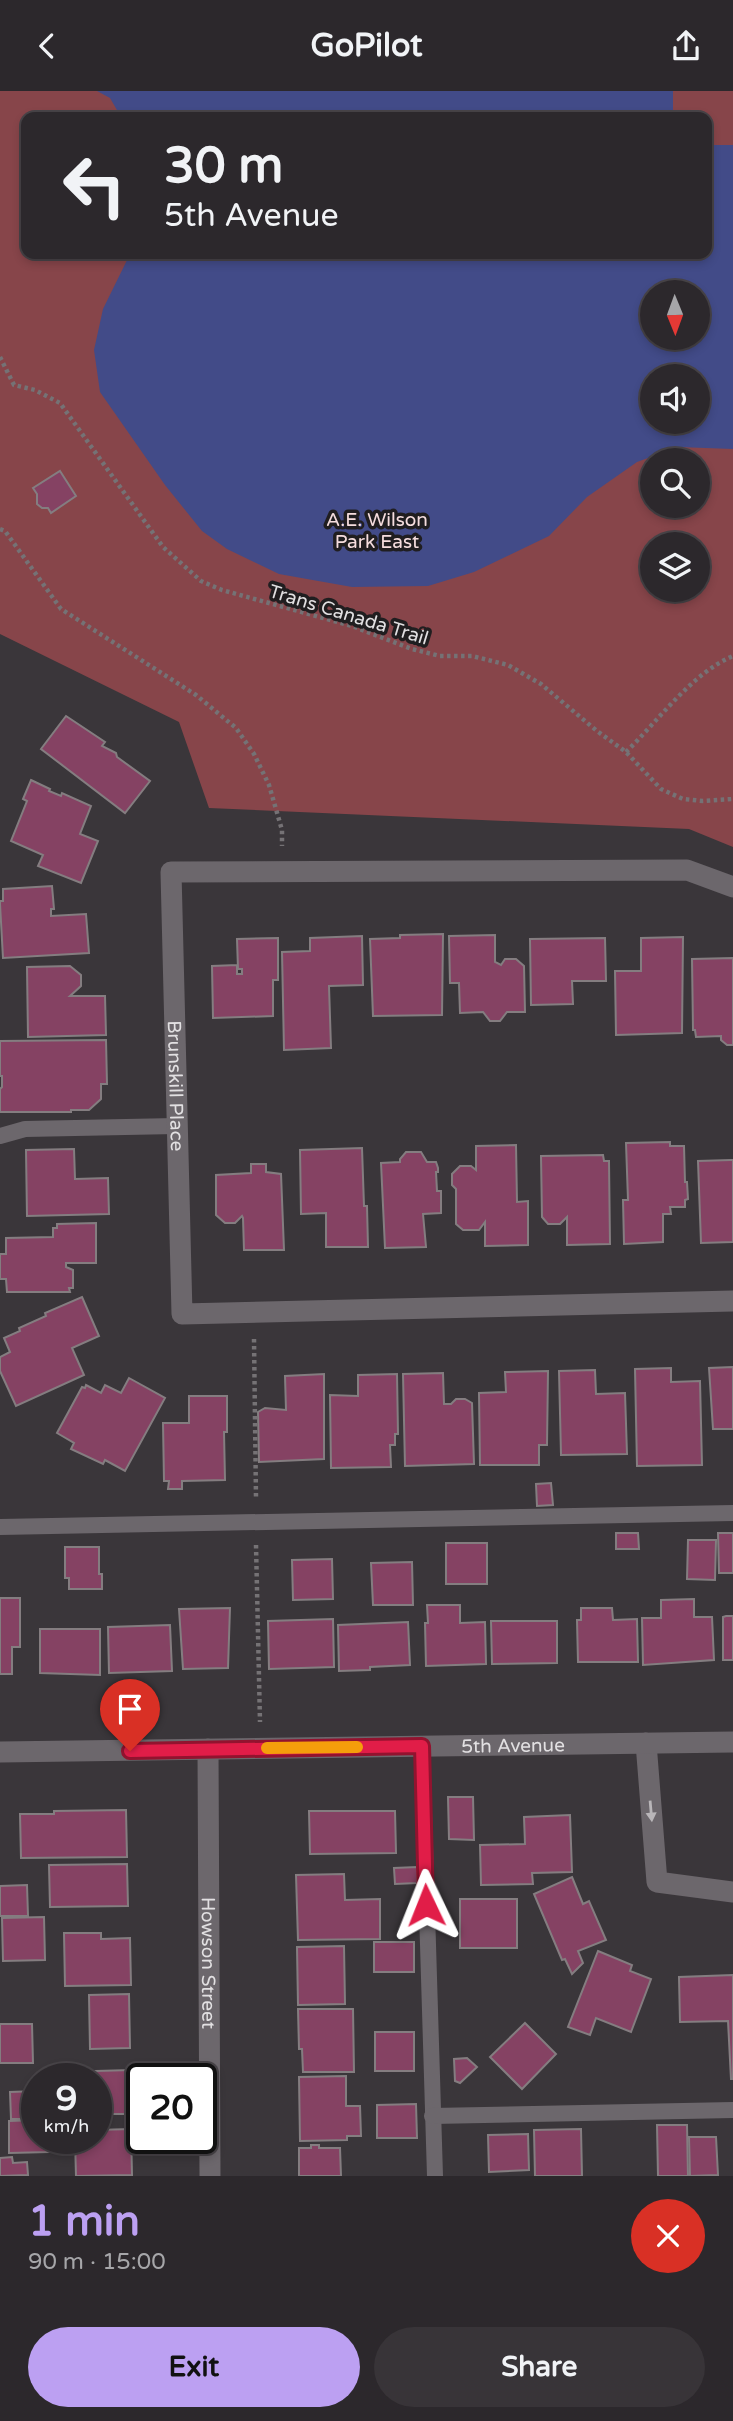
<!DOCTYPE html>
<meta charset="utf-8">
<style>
body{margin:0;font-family:"Varela Round",sans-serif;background:#383438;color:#f1f3f6;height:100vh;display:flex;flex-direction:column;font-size:26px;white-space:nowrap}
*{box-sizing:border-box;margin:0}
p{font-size:23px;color:#a6a6a9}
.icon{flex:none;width:38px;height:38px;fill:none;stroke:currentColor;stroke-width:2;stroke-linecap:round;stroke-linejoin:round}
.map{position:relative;height:2085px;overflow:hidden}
.sheet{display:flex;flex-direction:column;background:#2c282c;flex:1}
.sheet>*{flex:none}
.guide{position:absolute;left:21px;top:21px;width:691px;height:147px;border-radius:14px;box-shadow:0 4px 10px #0003,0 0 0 2px #484448;background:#2c282c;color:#f1f3f6;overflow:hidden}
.needle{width:46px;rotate:179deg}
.tools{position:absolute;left:640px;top:189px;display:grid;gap:14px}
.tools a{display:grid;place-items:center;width:70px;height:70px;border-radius:50%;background:#2c282c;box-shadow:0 4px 10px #0003,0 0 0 2px #484448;font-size:35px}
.speed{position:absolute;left:21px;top:1972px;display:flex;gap:14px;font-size:35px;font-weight:700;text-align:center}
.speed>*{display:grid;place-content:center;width:91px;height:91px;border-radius:50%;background:#2c282c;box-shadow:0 4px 10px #0003,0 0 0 2px #484448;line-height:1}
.speed small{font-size:18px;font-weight:400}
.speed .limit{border:4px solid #111;border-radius:10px;background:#fff;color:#111}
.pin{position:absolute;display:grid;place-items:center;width:60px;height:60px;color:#fff;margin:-72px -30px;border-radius:50% 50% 50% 0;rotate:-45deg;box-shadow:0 0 7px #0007}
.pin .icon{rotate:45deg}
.me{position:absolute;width:77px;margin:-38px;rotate:358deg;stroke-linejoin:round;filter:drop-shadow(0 0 5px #0008)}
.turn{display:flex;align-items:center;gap:24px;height:147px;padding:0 28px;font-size:32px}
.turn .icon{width:91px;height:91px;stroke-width:2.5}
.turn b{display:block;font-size:49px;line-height:60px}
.round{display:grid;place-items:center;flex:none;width:74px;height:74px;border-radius:37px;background:#383438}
.head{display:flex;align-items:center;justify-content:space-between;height:119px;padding:0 28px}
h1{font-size:42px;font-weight:700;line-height:52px;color:#bca0f2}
.action{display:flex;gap:14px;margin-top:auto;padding:14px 28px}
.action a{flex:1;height:80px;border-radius:42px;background:#bca0f2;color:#111;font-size:28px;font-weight:700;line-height:80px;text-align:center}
.action a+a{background:#383438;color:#f1f3f6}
header{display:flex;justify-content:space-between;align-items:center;height:91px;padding:0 28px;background:#2c282c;font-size:32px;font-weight:700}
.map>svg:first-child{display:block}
</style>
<header><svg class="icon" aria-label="back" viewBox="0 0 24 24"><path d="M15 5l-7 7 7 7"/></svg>GoPilot<svg class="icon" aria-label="share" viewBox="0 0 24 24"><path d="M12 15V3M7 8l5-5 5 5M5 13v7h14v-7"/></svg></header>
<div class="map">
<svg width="733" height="2085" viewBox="0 0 733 2085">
<rect width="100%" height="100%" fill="#3a363a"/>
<!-- green -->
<path fill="#87454a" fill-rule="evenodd" d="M 0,0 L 733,0 L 733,756 L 689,738 L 209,717 L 179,631 L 0,543 ZM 26,26 L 707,26 L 707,163 L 26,163 ZM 653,201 L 698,201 L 698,247 L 653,247 ZM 653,285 L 698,285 L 698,331 L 653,331 ZM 653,369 L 698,369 L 698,415 L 653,415 ZM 653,453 L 698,453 L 698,499 L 653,499 Z"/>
<!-- water -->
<g fill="#424b88" fill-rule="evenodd">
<polygon points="97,0 673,0 673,26 121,26 110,7"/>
<path d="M 707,54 L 733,54 L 733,358 L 678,356 L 637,371 L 587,406 L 549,445 L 474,481 L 428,495 L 352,496 L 279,483 L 227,458 L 202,440 L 165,394 L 100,301 L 94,259 L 103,218 L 130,163 L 707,163 ZM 653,201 L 698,201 L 698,247 L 653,247 ZM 653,285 L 698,285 L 698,331 L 653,331 Z"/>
</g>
<!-- building -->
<g fill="#854263" stroke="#847d80" stroke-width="2">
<polygon points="60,380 76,405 51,422 48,417 42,417 37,413 37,403 33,397"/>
<polygon points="66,625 105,651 102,655 116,662 117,666 150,690 125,722 41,658"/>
<polygon points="31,689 50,698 49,700 61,705 62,702 91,715 80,743 98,750 81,792 38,775 43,764 11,750 27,710 23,708"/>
<polygon points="52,795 54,818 51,818 51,825 86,823 89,862 3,867 0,813 0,810 3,810 3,798"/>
<polygon points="443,843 442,924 373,925 370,848 400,847 400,844"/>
<polygon points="495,844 495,871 501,874 505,868 516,868 524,875 525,921 507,921 500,930 490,930 483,921 460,922 459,892 450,892 449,845"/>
<polygon points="362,845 363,894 329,895 331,957 284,959 282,861 310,860 310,847"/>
<polygon points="683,846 682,942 616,944 615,880 641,880 641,847"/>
<polygon points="278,847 278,889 273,889 273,925 213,927 212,875 237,874 237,883 242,883 242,878 238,878 237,848"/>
<polygon points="605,847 606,890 572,890 573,913 531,914 530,848"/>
<polygon points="733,867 733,954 727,954 721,949 721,945 696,946 695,939 693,939 692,868"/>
<polygon points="70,875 81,884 81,895 70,905 105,905 106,944 28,946 27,876"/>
<polygon points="106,949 107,993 101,993 101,1008 89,1019 71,1019 71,1021 0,1021 0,998 2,996 2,985 0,985 0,950"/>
<polygon points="670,1051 670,1055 684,1055 685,1091 687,1091 688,1108 685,1109 685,1116 670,1116 671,1123 663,1123 663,1151 624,1153 623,1109 628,1109 626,1052"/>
<polygon points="516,1054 517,1111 528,1110 528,1154 485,1155 485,1131 479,1139 463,1139 456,1133 456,1098 452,1094 452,1083 460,1075 471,1075 476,1079 476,1055"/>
<polygon points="362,1057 364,1115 367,1115 368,1156 326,1156 326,1122 301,1123 300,1059"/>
<polygon points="74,1058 75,1088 108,1087 109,1123 27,1125 26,1059"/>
<polygon points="406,1061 421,1061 427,1071 436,1071 438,1077 438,1081 436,1081 437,1100 441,1100 441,1122 423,1123 426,1156 385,1157 381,1072 400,1071 400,1068"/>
<polygon points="603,1064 604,1070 609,1070 610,1153 567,1154 567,1126 560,1133 548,1133 542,1126 541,1065"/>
<polygon points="731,1069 733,1069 733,1151 701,1152 698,1070"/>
<polygon points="251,1073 266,1073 266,1081 281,1083 284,1159 244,1159 243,1127 242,1125 235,1132 225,1132 216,1124 216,1084 251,1082"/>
<polygon points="96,1132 96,1172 66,1172 66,1176 73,1179 73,1197 69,1197 70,1201 7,1201 6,1188 0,1188 0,1163 6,1163 6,1147 53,1146 53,1137 57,1137 57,1133"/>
<polygon points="82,1206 99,1245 72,1257 84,1284 16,1315 0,1280 0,1266 10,1261 4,1247 20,1240 19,1237 46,1225 45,1222"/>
<polygon points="733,1276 733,1338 713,1338 709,1277"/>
<polygon points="671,1277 671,1291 700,1290 702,1374 637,1375 635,1278"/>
<polygon points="595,1279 596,1303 625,1302 627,1363 561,1364 559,1280"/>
<polygon points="548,1280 547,1354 539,1354 539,1374 480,1374 479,1302 506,1301 505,1281"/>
<polygon points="443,1282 444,1313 451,1313 456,1308 465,1308 472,1312 474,1373 405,1375 403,1283"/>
<polygon points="324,1283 324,1368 259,1371 258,1321 265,1317 286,1319 285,1285"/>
<polygon points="397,1283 398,1343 395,1343 395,1354 390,1354 391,1376 331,1377 330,1304 358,1305 358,1284"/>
<polygon points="129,1287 165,1307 125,1380 105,1369 103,1373 71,1358 74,1352 57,1342 82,1296 85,1297 86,1294 101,1302 105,1294 121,1302"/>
<polygon points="189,1305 227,1305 227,1341 224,1341 225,1389 182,1390 182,1398 168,1398 169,1390 164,1390 163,1332 189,1332"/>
<polygon points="551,1392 553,1414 537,1415 536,1393"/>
<polygon points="616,1442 638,1442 639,1458 616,1458"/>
<polygon points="718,1442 733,1442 733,1482 719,1482"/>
<polygon points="688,1449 716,1449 715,1489 687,1488"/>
<rect x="446" y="1452" width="41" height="41"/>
<polygon points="65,1456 99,1456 99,1483 102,1483 102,1498 69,1498 69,1487 65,1487"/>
<polygon points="332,1468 333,1508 293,1509 292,1469"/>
<polygon points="412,1471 413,1514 373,1514 371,1472"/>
<polygon points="0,1507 20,1507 20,1556 12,1556 12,1583 0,1583"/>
<polygon points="694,1508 694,1526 712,1526 714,1569 643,1574 642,1527 661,1527 661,1509"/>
<polygon points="427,1514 460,1514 460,1532 485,1531 486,1573 426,1575 425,1532 428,1532"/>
<polygon points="230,1517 228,1577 183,1578 179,1518"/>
<polygon points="581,1517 612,1517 613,1529 637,1528 638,1571 578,1571 577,1529 581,1529"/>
<polygon points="726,1525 733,1525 733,1569 723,1569 723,1526"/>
<polygon points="333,1528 334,1576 269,1578 268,1530"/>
<polygon points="491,1530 557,1530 557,1572 492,1573"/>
<polygon points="408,1531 410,1574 370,1576 370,1579 339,1580 338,1534"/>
<polygon points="170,1534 172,1580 109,1582 108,1536"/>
<polygon points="40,1538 100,1538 100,1584 40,1582"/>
<polygon points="448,1706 473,1706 474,1749 449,1748"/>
<polygon points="126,1719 127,1766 21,1767 20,1723 54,1723 54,1720"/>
<polygon points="309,1720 395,1720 396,1762 310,1763"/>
<polygon points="570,1724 572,1781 532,1782 533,1793 481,1794 480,1754 525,1753 524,1726"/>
<polygon points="127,1773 128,1815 50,1816 49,1774"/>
<polygon points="417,1776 417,1792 395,1793 394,1777"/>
<polygon points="344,1783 345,1809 380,1808 380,1848 298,1849 296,1784"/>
<polygon points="572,1786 583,1813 589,1810 606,1849 578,1860 583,1872 572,1883 565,1868 562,1869 534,1803"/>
<polygon points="27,1794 28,1825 0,1825 0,1795"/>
<rect x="460" y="1808" width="57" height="49"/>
<polygon points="44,1826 45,1869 3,1870 2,1827"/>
<polygon points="64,1842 101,1842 101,1848 130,1847 131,1894 65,1895"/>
<rect x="374" y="1851" width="40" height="30"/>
<polygon points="344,1855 345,1913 298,1914 297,1856"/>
<polygon points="598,1860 632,1874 630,1880 651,1888 631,1941 596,1927 590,1944 568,1936"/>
<polygon points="733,1884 733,1988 731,1988 728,1930 680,1931 679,1886"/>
<polygon points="129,1903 130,1957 90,1958 89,1904"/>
<polygon points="298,1918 353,1918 354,1981 303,1981 302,1958 299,1958"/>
<polygon points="525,1932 556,1963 522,1998 490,1966"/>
<polygon points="0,1933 32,1933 33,1972 0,1972"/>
<rect x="375" y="1941" width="39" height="39"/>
<polygon points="467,1967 477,1976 460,1992 455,1990 454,1968"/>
<polygon points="132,1979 133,2023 96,2023 96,1988 58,1988 58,1981"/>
<polygon points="346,1985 346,2015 360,2015 361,2045 347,2045 347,2049 300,2050 299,1986"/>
<polygon points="37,2000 37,2028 11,2028 10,2001"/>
<polygon points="416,2013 417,2047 377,2047 377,2014"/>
<polygon points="37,2029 37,2048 48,2048 49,2061 9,2062 9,2030"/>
<polygon points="657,2034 687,2034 688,2085 658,2085"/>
<polygon points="131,2038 132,2084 76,2085 75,2048 96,2048 96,2039"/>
<polygon points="581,2038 582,2085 535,2085 534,2039"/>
<polygon points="528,2043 529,2079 489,2081 488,2044"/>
<polygon points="689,2046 716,2046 718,2084 690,2085"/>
<polygon points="311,2054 319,2054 319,2057 340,2057 341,2085 299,2085 299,2057 311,2057"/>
<polygon points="12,2066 13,2072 27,2071 28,2084 0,2085 0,2067"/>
</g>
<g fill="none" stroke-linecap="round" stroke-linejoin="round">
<!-- path -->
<g stroke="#757275" stroke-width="4.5" stroke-dasharray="3.5 3.5" stroke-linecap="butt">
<polyline points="0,266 14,294 35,299 60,312 163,456 201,490 222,499 352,535 412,558 440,565 472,565 508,574 541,593 597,640 626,661 661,698 683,708 703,710 733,708"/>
<polyline points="0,438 5,440 61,518 196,604 236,637 254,663 269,694 282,739 282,755"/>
<path d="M 626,661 C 658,630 692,582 733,565"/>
<polyline points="254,1248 256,1407"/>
<polyline points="256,1454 260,1631"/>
</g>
<!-- lane -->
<g stroke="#6c676c" stroke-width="16">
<polyline points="0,1045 25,1038 176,1035"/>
<polyline points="0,1436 733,1422"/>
<polyline points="422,1655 435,2085"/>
<polyline points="432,2025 733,2019"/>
</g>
<!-- street -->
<g stroke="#6c676c" stroke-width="21">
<path id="s1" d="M 733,796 L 687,779 L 171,781 L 182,1223 L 733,1210"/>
<polyline points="646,1652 657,1791 733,1801"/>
<path id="s2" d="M 208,1658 L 210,2085"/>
<path id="s3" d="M 0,1661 L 733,1651"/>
</g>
</g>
<!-- one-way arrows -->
<defs><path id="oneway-solid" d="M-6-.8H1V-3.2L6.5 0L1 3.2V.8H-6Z" transform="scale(1.75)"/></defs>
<use fill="#b9b6b9" href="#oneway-solid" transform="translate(651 1720) rotate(85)"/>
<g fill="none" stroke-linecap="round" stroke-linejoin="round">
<defs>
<polyline id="route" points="130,1660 422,1655 426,1814"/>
</defs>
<!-- route casing -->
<use href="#route" stroke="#92132f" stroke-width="18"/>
<!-- route -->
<use href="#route" stroke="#e11d48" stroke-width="12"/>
<!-- slow -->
<polyline stroke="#f59e0b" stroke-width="12" points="267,1657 357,1656"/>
</g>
<g text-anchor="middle" stroke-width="7" stroke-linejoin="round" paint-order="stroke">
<!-- park labels -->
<g font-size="19" fill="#f5ddde" stroke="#201e20">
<text x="377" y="435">A.E. Wilson<tspan x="377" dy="22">Park East</tspan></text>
</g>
<!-- street labels -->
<g font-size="19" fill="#e2e0e2" stroke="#201e20">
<text transform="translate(349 523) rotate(17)" y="7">Trans Canada Trail</text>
<text dy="7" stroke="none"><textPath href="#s1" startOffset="779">Brunskill Place</textPath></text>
<text dy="7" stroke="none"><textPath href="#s3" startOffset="513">5th Avenue</textPath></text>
<text dy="7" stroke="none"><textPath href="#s2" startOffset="214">Howson Street</textPath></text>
</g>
</g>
</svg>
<div class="tools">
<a><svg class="needle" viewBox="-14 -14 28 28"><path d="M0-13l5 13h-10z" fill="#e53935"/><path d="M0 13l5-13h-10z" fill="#a6a6a9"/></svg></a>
<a><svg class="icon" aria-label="sound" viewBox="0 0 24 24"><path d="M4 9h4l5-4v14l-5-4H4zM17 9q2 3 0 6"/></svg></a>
<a><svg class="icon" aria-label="search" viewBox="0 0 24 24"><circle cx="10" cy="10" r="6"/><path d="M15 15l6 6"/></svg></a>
<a><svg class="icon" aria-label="layers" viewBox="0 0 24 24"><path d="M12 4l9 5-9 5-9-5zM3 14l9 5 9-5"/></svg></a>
</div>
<div class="speed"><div>9<small>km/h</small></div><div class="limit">20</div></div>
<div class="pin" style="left:130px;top:1660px;background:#d93025"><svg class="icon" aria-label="arrive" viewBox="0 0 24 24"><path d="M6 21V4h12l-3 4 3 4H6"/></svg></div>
<svg class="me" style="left:426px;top:1814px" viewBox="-20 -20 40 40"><path d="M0-17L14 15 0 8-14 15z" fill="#e11d48" stroke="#fff" stroke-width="4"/></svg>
<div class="guide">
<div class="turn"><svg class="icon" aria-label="left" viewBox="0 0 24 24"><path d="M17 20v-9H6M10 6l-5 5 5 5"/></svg><div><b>30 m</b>5th Avenue</div></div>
</div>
</div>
<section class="sheet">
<div class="head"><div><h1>1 min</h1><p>90 m · 15:00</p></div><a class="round" style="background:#d93025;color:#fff"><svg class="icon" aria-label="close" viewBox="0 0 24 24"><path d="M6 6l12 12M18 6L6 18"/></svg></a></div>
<div class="action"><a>Exit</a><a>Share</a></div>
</section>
